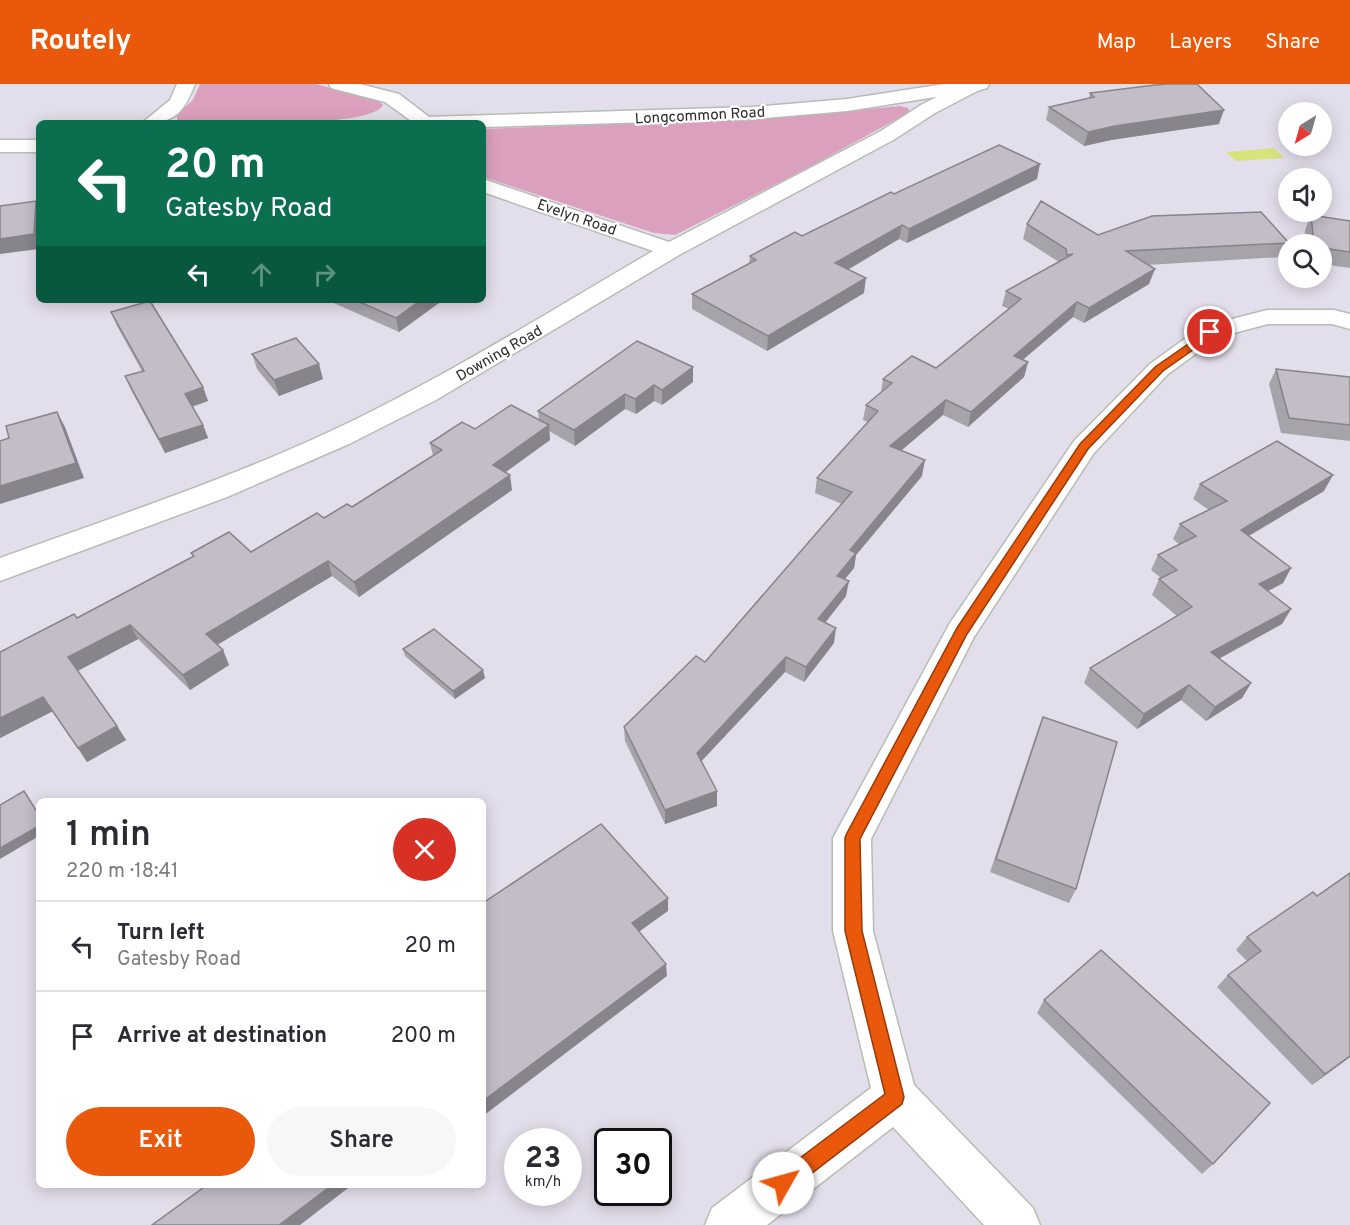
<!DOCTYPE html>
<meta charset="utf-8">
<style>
body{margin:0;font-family:Overpass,sans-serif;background:#f7f7f7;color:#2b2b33;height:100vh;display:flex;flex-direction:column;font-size:22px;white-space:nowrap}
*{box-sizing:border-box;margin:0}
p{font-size:20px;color:#7c7c81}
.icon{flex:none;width:33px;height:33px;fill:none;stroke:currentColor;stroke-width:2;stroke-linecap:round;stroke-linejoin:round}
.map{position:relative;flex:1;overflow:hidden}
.side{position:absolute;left:36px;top:714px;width:450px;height:390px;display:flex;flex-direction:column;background:#fff;border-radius:9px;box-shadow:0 3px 15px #0003}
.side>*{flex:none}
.hud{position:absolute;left:36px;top:36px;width:450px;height:183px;border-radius:9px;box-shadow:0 3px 15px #0003;background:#0b6e4f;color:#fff;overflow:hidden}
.needle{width:39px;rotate:217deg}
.controls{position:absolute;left:1278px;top:18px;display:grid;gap:12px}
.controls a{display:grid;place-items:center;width:54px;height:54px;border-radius:50%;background:#fff;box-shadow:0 3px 15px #0003;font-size:30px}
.speed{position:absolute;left:504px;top:1044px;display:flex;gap:12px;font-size:30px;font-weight:700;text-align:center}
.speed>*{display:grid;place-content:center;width:78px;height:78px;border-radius:50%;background:#fff;box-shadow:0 3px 15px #0003;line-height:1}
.speed small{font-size:15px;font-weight:400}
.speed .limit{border:3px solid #111;border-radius:9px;background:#fff;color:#111}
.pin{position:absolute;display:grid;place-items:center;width:51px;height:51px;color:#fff;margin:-26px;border:3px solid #fff;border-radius:50%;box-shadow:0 2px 6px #0007}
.me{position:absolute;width:66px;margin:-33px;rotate:52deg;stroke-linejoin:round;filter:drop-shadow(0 0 4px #0008)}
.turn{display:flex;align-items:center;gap:21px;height:126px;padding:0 30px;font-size:27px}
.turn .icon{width:78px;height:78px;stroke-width:2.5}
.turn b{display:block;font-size:42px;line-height:51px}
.lanes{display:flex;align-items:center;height:57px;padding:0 30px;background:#0003;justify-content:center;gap:30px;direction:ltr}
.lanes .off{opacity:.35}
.round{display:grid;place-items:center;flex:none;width:63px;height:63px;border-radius:32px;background:#f7f7f7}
.summary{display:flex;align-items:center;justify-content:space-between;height:102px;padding:0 30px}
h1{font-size:36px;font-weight:600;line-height:45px}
.action{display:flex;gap:12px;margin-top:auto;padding:12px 30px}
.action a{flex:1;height:69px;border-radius:36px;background:#ea580c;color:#fff;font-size:24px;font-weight:600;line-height:69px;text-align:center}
.action a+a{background:#f7f7f7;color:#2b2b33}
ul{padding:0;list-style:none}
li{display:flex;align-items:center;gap:18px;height:90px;padding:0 30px;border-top:2px solid #e1e1e2}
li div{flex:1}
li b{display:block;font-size:22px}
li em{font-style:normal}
header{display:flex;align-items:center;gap:36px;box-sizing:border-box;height:84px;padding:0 30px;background:#ea580c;color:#fff}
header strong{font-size:28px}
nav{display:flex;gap:33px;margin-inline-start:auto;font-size:21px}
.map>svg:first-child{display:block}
</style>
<header>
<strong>Routely</strong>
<nav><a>Map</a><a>Layers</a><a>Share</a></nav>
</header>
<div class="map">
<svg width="1350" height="1141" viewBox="0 0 1350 1141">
<rect width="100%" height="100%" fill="#e3deeb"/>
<!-- green -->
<g fill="#dca0bf">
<path d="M 200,0 L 315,0 L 376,15 L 383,21 C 372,45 212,39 182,39 L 177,36 L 177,30 L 193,16 Z"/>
<polygon points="900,22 908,24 910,28 802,87 675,151 654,149 483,93 483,45 773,34"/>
</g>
<!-- water -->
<polygon fill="#d9e37c" points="1274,64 1284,74 1236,77 1226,68"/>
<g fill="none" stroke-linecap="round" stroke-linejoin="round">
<defs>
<g id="minor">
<path d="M 177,0 L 195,0 C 183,30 175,39 142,39 L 170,16 Z"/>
<polygon points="329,0 360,0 399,10 437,39 414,39 385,18 331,4"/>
<path d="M 962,0 L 985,0 L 983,4 L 935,29 L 895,55 L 679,171 L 436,316 L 349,360 L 227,413 L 0,497 L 0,474 C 111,434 224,397 331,347 C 442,295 547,229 653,167 L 483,108 L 483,95 L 669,158 L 881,47 L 921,21 Z"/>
<polygon points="1267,226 1334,226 1350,230 1350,245 1332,240 1268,240 1219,253 1168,290 1094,369 974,553 871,755 873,847 914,1001 1033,1124 1040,1141 984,1141 893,1043 767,1141 705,1141 712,1124 871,1004 833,847 833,754 839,743 950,539 1074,357 1150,280 1201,243"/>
</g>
<g id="tertiary">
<polygon points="944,0 989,0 987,4 980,6 847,27 752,35 483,43 483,39 415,39 418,35 425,33 752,23 847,15"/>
<rect x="0" y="56" width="39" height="12"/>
</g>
</defs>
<!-- minor casing -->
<use href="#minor" stroke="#b6bdb2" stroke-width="3"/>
<!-- tertiary casing -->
<use href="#tertiary" stroke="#b6bdb2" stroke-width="3"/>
<!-- minor -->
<use href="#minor" fill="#fff" fill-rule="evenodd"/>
<!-- tertiary -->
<use href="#tertiary" fill="#fff" fill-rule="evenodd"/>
</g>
<!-- wall -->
<g fill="#a7a3ab">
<polygon points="1090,9 1219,40 1111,56 1084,62 1046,36 1049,23 1089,14"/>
<polygon points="1037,95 907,159 899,155 848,186 864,209 767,267 692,225 692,210 749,179 750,172 802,152"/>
<polygon points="1311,131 1350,137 1350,184 1322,180 1322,160 1306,160 1305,146"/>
<polygon points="1027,140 1098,151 1289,159 1282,173 1147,181 1149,200 1084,239 1073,233 1023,275 1028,278 1024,293 968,343 943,331 901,366 922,392 856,471 854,484 845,495 846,512 825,539 834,559 804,598 785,588 701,677 717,722 665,740 625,657 624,643 705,578 842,420 815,409 817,394 868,338 863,336 866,321 881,308 883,295 936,284 1009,225 1002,222 1006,207 1059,178 1023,155"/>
<polygon points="327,216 443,216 399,248"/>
<polygon points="111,228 203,303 208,317 192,323 203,341 208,354 165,369 131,306 125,292 142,287 117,242"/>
<polygon points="252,270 323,295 279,312 257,285"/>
<polygon points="693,283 693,298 662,321 654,317 636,330 625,325 575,362 549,347 550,356 505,388 512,406 359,513 332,492 217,561 223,566 229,581 190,606 138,555 78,587 117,642 126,656 87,678 53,627 0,654 0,568 77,534 193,473 191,469 251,468 324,434 352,423 433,372 430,359 475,345 539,336 538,327"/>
<polygon points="1276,285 1350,293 1350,357 1281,349 1269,300"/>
<polygon points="1200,400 1324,407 1249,452 1291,484 1283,499 1268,507 1291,525 1282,540 1219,575 1251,599 1242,614 1206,637 1181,616 1137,645 1084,599 1090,584 1177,532 1152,511 1159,495 1161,494 1151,486 1158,471 1180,461 1173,455 1180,440 1209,426 1193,415"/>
<polygon points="403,565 485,594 455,615 405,572"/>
<polygon points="1043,633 1076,805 1069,819 990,788 1037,648"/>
<polygon points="1350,789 1350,973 1312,1001 1217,903 1228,891 1247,877 1236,866 1247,853 1317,812"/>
<polygon points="1044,916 1213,1080 1202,1090 1037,929"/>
</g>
<!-- shaded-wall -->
<g fill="#88848b">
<polygon points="1224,26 1219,40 1111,56 1084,62 1088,48 1115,42"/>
<polygon points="1040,80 1037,95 907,159 909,145"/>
<polygon points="36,117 39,124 39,165 0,170 0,155"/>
<polygon points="902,141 899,155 833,194 835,179"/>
<polygon points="1155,185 1149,200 1084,239 1089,224"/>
<polygon points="866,194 864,209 767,267 768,252"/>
<polygon points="421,216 443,216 399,248 396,234"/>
<polygon points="1077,218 1073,233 1010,287 1014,272"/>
<polygon points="1028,278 1024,293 968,343 971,328"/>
<polygon points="319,280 323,295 279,312 274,296"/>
<polygon points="693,283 693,298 662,321 662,306"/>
<polygon points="654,301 654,317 636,330 635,315"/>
<polygon points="203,303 208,317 190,323 185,310"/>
<polygon points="625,310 625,325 575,362 574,346"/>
<polygon points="946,316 943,331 888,378 890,362"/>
<polygon points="57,328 65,343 84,394 0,420 0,402"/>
<polygon points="203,341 208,354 165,369 159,355"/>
<polygon points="549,341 550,356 495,396 493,381"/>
<polygon points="925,376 922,392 856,471 854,484 835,507 837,492 850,466"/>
<polygon points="510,391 512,406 359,513 354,498"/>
<polygon points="1333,391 1324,407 1233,461 1241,446"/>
<polygon points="328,477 332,492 212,564 206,550"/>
<polygon points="1291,484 1283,499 1251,516 1259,500"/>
<polygon points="849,497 846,512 816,550 818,535"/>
<polygon points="1291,525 1282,540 1203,583 1211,568"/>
<polygon points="130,541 138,555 77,587 68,573"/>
<polygon points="836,544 834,559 804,598 806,583"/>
<polygon points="223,566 229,581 190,606 183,591"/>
<polygon points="786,573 785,588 696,683 697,669"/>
<polygon points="483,586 485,594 455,615 453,607"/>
<polygon points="1251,599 1242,614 1206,637 1215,623"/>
<polygon points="1189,601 1181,616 1137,645 1144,630"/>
<polygon points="43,613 53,627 0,654 0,634"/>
<polygon points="117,642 126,656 87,678 78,664"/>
<polygon points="717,707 717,722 665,740 665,726"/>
<polygon points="39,742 39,752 0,775 0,764"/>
<polygon points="668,814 668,827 633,852 632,839"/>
<polygon points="666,880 667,892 483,1032 483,1017"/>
<polygon points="1350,972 1350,973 1312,1001 1325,990"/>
<polygon points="332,1101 352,1101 300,1141 279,1141"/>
</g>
<!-- building -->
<g fill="#c2bdc7" stroke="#88848b" stroke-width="1.5">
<polygon points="1167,0 1197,0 1224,26 1115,42 1088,48 1049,23 1094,13 1090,9 1155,1"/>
<polygon points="999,61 1040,80 909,145 902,141 835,179 866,194 768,252 692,210 756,176 750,172 795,148 802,152 891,108 894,110"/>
<polygon points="36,117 34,150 0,155 0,122"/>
<polygon points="1041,117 1098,151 1152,132 1261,128 1289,159 1126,167 1155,185 1089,224 1077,218 1014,272 1028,278 971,328 946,316 890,362 925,376 850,466 856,469 837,492 849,497 818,535 836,544 806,583 786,573 697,669 717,707 665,726 624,643 696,572 705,578 852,408 817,394 878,327 866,321 892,299 883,295 912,272 936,284 1021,215 1006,207 1073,170 1067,171 1066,165 1027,140"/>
<polygon points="1311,131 1350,137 1350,168 1322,164 1322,160 1314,160"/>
<polygon points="355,216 421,216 396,234"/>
<polygon points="150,217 203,303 185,310 203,341 159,355 125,292 144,287 111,228"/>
<polygon points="296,254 319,280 274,296 252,270"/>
<polygon points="637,257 693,283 662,306 654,301 635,315 625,310 574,346 538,327"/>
<polygon points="1276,285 1350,293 1350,341 1289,334"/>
<polygon points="511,321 549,341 493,381 510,391 354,498 328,477 206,550 223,566 183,591 130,541 68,573 117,642 78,664 43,613 0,634 0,568 74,530 77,534 194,472 191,469 229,448 251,468 317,429 324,434 347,420 352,423 442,366 430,359 462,338 475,345"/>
<polygon points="57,328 76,379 0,402 0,357 9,354 6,342"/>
<polygon points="1277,357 1333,391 1241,446 1291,484 1259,500 1291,525 1211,568 1251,599 1215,623 1189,601 1144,630 1090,584 1192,523 1159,495 1177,486 1158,471 1196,452 1180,440 1227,417 1200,400"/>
<polygon points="434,545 483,586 453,607 403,565"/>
<polygon points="1043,633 1117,658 1076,805 996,775"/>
<polygon points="24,707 39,731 39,742 0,764 0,721"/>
<polygon points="601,740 668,814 632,839 666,880 483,1017 483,819"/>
<polygon points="1350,789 1350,972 1325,990 1228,891 1261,867 1247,853 1313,808 1317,812"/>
<polygon points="1101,866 1270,1019 1213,1080 1044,916"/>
<polygon points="207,1101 332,1101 279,1141 152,1141"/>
</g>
<!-- route -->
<polygon fill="#ea580c" stroke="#983908" stroke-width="1.5" points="1210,245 1215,248 1214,251 1163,287 1088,365 967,550 860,755 862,847 904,1013 902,1020 790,1106 783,1108 776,1106 774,1099 776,1092 885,1010 845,847 845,754 847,749 957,544 1080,360 1155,283"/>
<g text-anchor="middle" stroke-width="4.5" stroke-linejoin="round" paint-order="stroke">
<!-- far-street labels -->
<g font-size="15" fill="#2b2b2b" stroke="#fff">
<text transform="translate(700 31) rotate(-3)" y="5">Longcommon Road</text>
<text transform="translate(577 133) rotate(19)" y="5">Evelyn Road</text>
<text transform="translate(499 269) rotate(-30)" y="5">Downing Road</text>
</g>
</g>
</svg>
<div class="controls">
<a><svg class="needle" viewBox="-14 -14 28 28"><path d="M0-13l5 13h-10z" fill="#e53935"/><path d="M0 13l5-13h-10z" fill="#7c7c81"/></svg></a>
<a><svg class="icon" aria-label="sound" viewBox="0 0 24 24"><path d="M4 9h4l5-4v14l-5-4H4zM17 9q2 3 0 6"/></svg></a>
<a><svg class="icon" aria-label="search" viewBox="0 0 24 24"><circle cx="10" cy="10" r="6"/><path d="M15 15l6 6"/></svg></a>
</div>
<div class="speed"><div>23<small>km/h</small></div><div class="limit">30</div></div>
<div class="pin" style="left:1210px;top:248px;background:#d93025"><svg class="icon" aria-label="arrive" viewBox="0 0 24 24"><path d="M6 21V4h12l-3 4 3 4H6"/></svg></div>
<svg class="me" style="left:783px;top:1099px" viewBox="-20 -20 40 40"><circle r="19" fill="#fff"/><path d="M0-13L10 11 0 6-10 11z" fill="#ea580c"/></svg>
<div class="hud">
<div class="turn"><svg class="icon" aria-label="left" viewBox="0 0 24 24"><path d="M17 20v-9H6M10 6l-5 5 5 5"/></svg><div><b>20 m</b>Gatesby Road</div></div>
<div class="lanes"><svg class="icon" aria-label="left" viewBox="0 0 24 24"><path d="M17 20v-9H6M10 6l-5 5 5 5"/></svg><svg class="icon off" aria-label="ahead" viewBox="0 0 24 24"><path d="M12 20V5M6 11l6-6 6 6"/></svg><svg class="icon off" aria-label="right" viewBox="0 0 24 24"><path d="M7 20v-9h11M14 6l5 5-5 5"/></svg></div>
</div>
<section class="side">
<div class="summary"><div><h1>1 min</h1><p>220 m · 18:41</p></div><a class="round" style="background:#d93025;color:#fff"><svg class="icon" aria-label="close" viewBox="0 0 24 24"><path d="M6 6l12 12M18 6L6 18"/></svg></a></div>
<ul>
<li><svg class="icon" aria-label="left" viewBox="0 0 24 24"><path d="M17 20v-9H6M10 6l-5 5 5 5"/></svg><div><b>Turn left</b><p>Gatesby Road</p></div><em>20 m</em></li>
<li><svg class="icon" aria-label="arrive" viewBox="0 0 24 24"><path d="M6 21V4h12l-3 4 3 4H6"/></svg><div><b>Arrive at destination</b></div><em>200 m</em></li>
</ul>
<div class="action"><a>Exit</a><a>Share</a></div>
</section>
</div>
